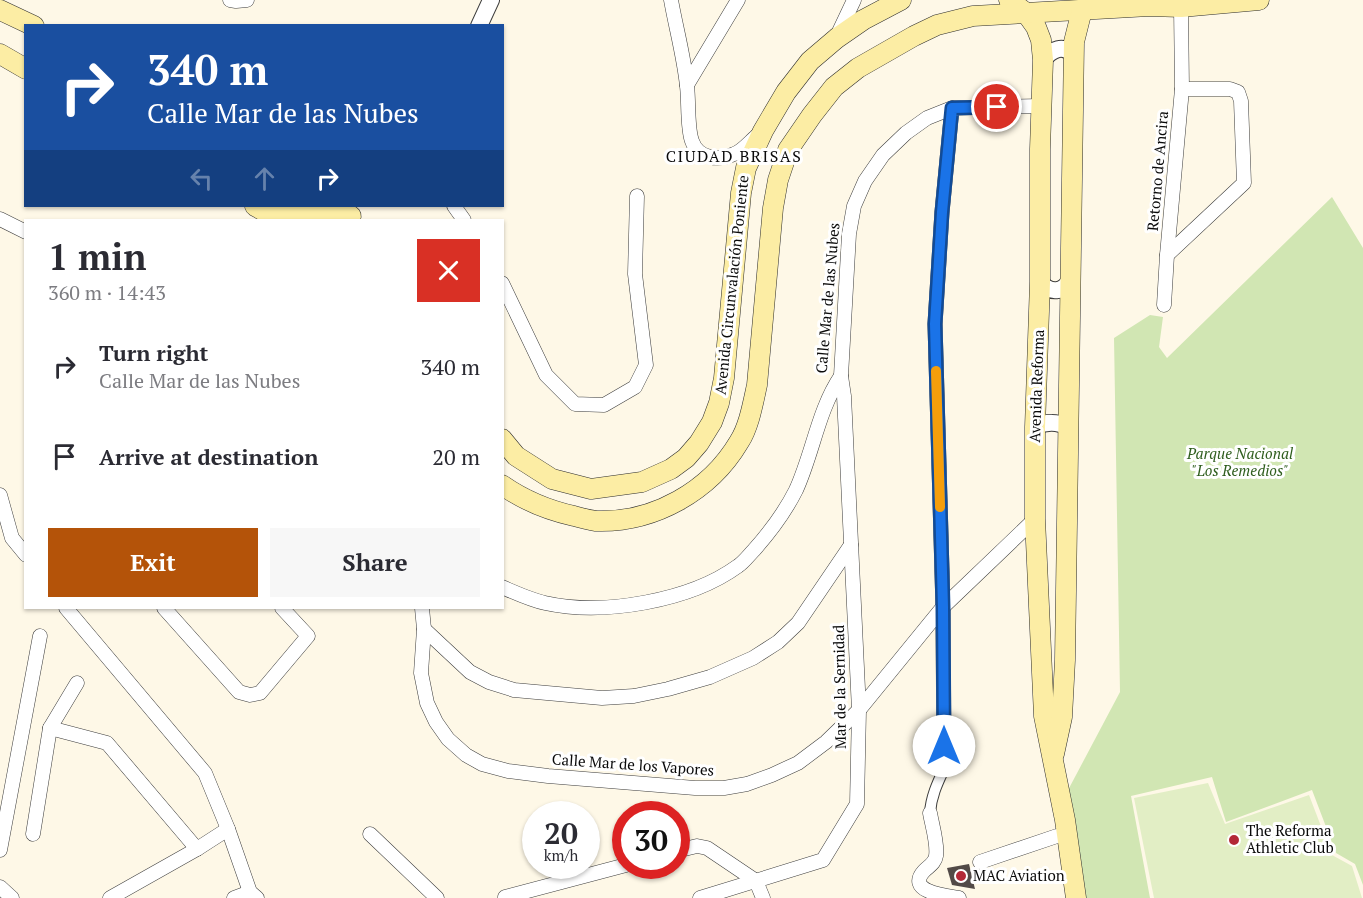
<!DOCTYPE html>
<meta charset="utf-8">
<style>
body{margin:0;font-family:"PT Serif",serif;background:#f7f7f7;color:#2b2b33;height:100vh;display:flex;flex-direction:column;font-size:22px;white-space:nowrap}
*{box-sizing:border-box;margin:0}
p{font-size:20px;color:#7c7c81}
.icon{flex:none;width:33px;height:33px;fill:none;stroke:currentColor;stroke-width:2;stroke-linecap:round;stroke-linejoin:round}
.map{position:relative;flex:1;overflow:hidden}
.panel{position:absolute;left:24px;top:219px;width:480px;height:390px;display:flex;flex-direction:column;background:#fff;border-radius:0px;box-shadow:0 2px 4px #0004}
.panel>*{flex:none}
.top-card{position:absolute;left:24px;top:24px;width:480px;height:183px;border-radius:0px;box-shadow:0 2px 4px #0004;background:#1a4fa0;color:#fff;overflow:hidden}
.speed{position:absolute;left:522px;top:801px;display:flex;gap:12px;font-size:30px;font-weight:700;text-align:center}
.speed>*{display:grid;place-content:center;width:78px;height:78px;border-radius:50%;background:#fff;box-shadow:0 2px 4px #0004;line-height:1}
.speed small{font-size:15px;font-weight:400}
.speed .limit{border:9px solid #d22;background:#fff;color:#111}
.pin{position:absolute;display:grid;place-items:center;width:51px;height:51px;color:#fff;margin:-26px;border:3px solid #fff;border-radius:50%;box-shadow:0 2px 6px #0007}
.me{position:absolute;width:66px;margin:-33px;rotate:0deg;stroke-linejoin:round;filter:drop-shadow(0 0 4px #0008)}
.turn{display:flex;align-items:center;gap:21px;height:126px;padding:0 24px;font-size:27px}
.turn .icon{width:78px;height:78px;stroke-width:2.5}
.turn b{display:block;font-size:42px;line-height:51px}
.lanes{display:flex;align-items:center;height:57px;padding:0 24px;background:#0003;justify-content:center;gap:30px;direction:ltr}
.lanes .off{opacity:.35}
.round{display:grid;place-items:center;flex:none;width:63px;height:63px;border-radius:0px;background:#f7f7f7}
.overview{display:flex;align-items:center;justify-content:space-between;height:102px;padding:0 24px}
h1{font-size:36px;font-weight:700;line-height:45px}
.action{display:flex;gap:12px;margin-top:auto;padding:12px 24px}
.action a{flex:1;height:69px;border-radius:0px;background:#b45309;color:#fff;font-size:24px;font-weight:700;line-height:69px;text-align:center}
.action a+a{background:#f7f7f7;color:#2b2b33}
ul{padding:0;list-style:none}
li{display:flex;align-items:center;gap:18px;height:90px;padding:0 24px}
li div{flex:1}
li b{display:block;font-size:22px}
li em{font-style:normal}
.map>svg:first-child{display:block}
</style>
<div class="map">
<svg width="1363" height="898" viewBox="0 0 1363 898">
<rect width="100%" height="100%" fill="#fef8e7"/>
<!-- green -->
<polygon fill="#d1e6b3" points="1332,197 1363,248 1363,885 1355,864 1336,853 1312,790 1226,822 1212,777 1131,796 1150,898 1083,898 1067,792 1120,692 1114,338 1150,315 1163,317 1159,347 1167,358"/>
<!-- pitch -->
<polygon fill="#e2eec5" points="1208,783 1225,824 1309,795 1332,855 1352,866 1362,898 1154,898 1134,798"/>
<!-- building -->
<polygon fill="#524a47" points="969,864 975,889 952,885 947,868"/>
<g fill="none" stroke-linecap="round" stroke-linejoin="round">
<defs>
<path id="pedestrian" d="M 930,813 C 931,797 937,784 944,769"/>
<g id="minor">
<polyline points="230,0 236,1 247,0"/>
<path d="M 671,0 C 676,28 684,57 687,86 C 689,101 687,128 692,141 C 698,159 719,161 734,154 C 743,151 751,140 759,134"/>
<polyline points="837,36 854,0"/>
<polyline points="687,85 738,0"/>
<polyline points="454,206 464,220"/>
<polyline points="0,219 26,232"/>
<polyline points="1167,255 1244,183 1241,101 1238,92 1230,89 1182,89"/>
<polyline points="502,283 546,375 575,404 604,405 635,387 646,365 635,274 637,196"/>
<polyline points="1164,305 1167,255 1182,89 1181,7"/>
<polyline points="0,495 12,538 26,555"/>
<path d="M 502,587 C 516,593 531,600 545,603 C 603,616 690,601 738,566 C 744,562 749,555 754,550 C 770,532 785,512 796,490 C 813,453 818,410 841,376"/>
<polyline points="66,608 205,773 228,829 250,892 257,898"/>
<polyline points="164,608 239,692 250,695 260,693 308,636 282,608"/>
<polyline points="422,608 424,629 421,673 427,703 436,722 448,739 466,755 482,764 508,771 548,776 695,788 724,788 747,784 772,775 798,763 826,742 859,710 943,607 1035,519"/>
<polyline points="424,629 470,672 489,682 514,690 602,698 634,696 668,689 710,677 753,658 778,642 798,623 851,545"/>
<polyline points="50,728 107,743 197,849"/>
<polyline points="944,769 943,607 935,324 942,212 952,108"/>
<path d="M 930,813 C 932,825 938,844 936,856 C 935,863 929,866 924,871 C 905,892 947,896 959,898"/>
<polyline points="33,834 50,728 77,683"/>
<polyline points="370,834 437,898"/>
<polyline points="0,850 40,636"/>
<polyline points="676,851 697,846 707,848 756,881 763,898"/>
<polyline points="980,862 1057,836 1067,834"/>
<polyline points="0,887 12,898"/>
<polyline points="505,897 626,865"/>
<polyline points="110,898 197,849 228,829"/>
<polyline points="234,898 250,892"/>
<polyline points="700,898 823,860 857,804 859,710 844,396 841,376 849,234 854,206 865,181 883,155 906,133 927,118 952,108 1041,106"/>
</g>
<g id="tertiary">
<polyline points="479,26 491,0"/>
<path d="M 1043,60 C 1052,49 1063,44 1074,55"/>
<path d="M 1040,282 C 1050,294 1064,293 1070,279"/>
<path d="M 1035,427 C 1047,421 1057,422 1069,427"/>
</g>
<g id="secondary">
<polyline points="1009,0 1026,13 1036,27 1041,40 1043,60 1040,149 1040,282 1035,427 1035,519 1044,716 1065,820 1076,898"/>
<polyline points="0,10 34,26"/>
<polyline points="0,54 26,69"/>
<polyline points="255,206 280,220"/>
<polyline points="274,217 312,211 351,216"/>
<polyline points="502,439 516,456 552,479 591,489 642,482 671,469 686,458 699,443 712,422 719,403 724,378 741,193 746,168 763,131 786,92 810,61 837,38 863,20 901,0"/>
<path d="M 502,485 C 525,501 547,510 574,516 C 581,518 589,520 596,521 C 654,523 710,491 739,442 C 749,427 753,403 757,385 L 773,208 L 778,180 L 788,150 L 812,115 L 834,87 L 858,68 L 914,36 L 937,25 L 973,16 L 1149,6 L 1181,7 L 1259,0"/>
<polyline points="1054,754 1062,717 1065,660 1074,42 1082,10"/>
</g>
</defs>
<!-- pedestrian casing -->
<use href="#pedestrian" stroke="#3d3d3d" stroke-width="12"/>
<!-- minor casing -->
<use href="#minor" stroke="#3d3d3d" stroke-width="15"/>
<!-- tertiary casing -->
<use href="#tertiary" stroke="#3d3d3d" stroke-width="18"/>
<!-- secondary casing -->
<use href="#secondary" stroke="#2c2c2c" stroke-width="21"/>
<!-- pedestrian -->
<use href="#pedestrian" stroke="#fff" stroke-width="10"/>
<!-- minor -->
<use href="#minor" stroke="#fff" stroke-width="14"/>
<!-- tertiary -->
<use href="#tertiary" stroke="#fff" stroke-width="16"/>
<!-- secondary -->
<use href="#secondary" stroke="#fceda4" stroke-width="20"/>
</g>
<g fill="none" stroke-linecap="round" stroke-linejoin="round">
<defs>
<polyline id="route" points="944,746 943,607 935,324 942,212 952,108 997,107"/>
</defs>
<!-- route casing -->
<use href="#route" stroke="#114b97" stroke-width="15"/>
<!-- route -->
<use href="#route" stroke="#1a73e8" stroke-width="10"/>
<!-- slow -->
<polyline stroke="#f59e0b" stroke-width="10" points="936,371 940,507"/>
</g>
<!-- markers -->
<g fill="#b32837" stroke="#fff" stroke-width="2">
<circle cx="1234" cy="840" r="6"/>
<circle cx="961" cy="876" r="6"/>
</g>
<g text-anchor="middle" stroke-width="6" stroke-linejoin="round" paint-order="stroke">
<!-- street labels -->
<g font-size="15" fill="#0a0a0a" stroke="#fff">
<text transform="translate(1158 171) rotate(-85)" y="5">Retorno de Ancira</text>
<text transform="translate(732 285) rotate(-84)" y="5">Avenida Circunvalación Poniente</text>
<text transform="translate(828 298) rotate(-85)" y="5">Calle Mar de las Nubes</text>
<text transform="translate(1037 386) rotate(-88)" y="5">Avenida Reforma</text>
<text transform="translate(840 687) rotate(-91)" y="5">Mar de la Sernidad</text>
<text transform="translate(633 765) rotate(4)" y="5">Calle Mar de los Vapores</text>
</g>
<!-- park labels -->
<g font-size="15" font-style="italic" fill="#2f5e1e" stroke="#fff">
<text x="1240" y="459">Parque Nacional<tspan x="1240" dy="17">"Los Remedios"</tspan></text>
</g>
<!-- poi labels -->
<g font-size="15" fill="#0a0a0a" stroke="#fff" text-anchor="start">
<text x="1246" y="836">The Reforma<tspan x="1246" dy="17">Athletic Club</tspan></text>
<text x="973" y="881">MAC Aviation</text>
</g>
<!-- neighbourhood labels -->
<g font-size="16" letter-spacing="1.5" fill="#0a0a0a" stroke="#fff">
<text x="734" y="162">CIUDAD BRISAS</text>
</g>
</g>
</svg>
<div class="speed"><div>20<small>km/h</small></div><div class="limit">30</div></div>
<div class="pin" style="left:997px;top:107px;background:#d93025"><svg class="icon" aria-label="arrive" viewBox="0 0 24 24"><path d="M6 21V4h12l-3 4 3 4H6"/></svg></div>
<svg class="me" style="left:944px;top:746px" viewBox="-20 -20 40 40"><circle r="19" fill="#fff"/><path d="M0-13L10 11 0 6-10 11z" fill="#1a73e8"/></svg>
<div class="top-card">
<div class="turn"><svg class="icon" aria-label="right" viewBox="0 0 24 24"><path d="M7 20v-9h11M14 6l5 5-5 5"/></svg><div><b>340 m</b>Calle Mar de las Nubes</div></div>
<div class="lanes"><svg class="icon off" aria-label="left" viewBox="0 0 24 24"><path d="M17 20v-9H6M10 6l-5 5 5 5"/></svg><svg class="icon off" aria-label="ahead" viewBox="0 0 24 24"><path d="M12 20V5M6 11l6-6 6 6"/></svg><svg class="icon" aria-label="right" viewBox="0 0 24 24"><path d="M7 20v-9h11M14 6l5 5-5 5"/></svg></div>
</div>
<section class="panel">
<div class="overview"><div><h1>1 min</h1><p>360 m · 14:43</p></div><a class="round" style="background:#d93025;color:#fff"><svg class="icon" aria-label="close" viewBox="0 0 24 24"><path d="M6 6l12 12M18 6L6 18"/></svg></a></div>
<ul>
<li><svg class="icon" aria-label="right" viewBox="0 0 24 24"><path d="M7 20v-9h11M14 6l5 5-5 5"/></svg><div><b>Turn right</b><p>Calle Mar de las Nubes</p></div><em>340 m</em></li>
<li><svg class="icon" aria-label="arrive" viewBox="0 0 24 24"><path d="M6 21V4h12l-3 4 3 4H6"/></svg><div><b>Arrive at destination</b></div><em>20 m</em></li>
</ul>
<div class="action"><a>Exit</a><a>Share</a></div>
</section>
</div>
